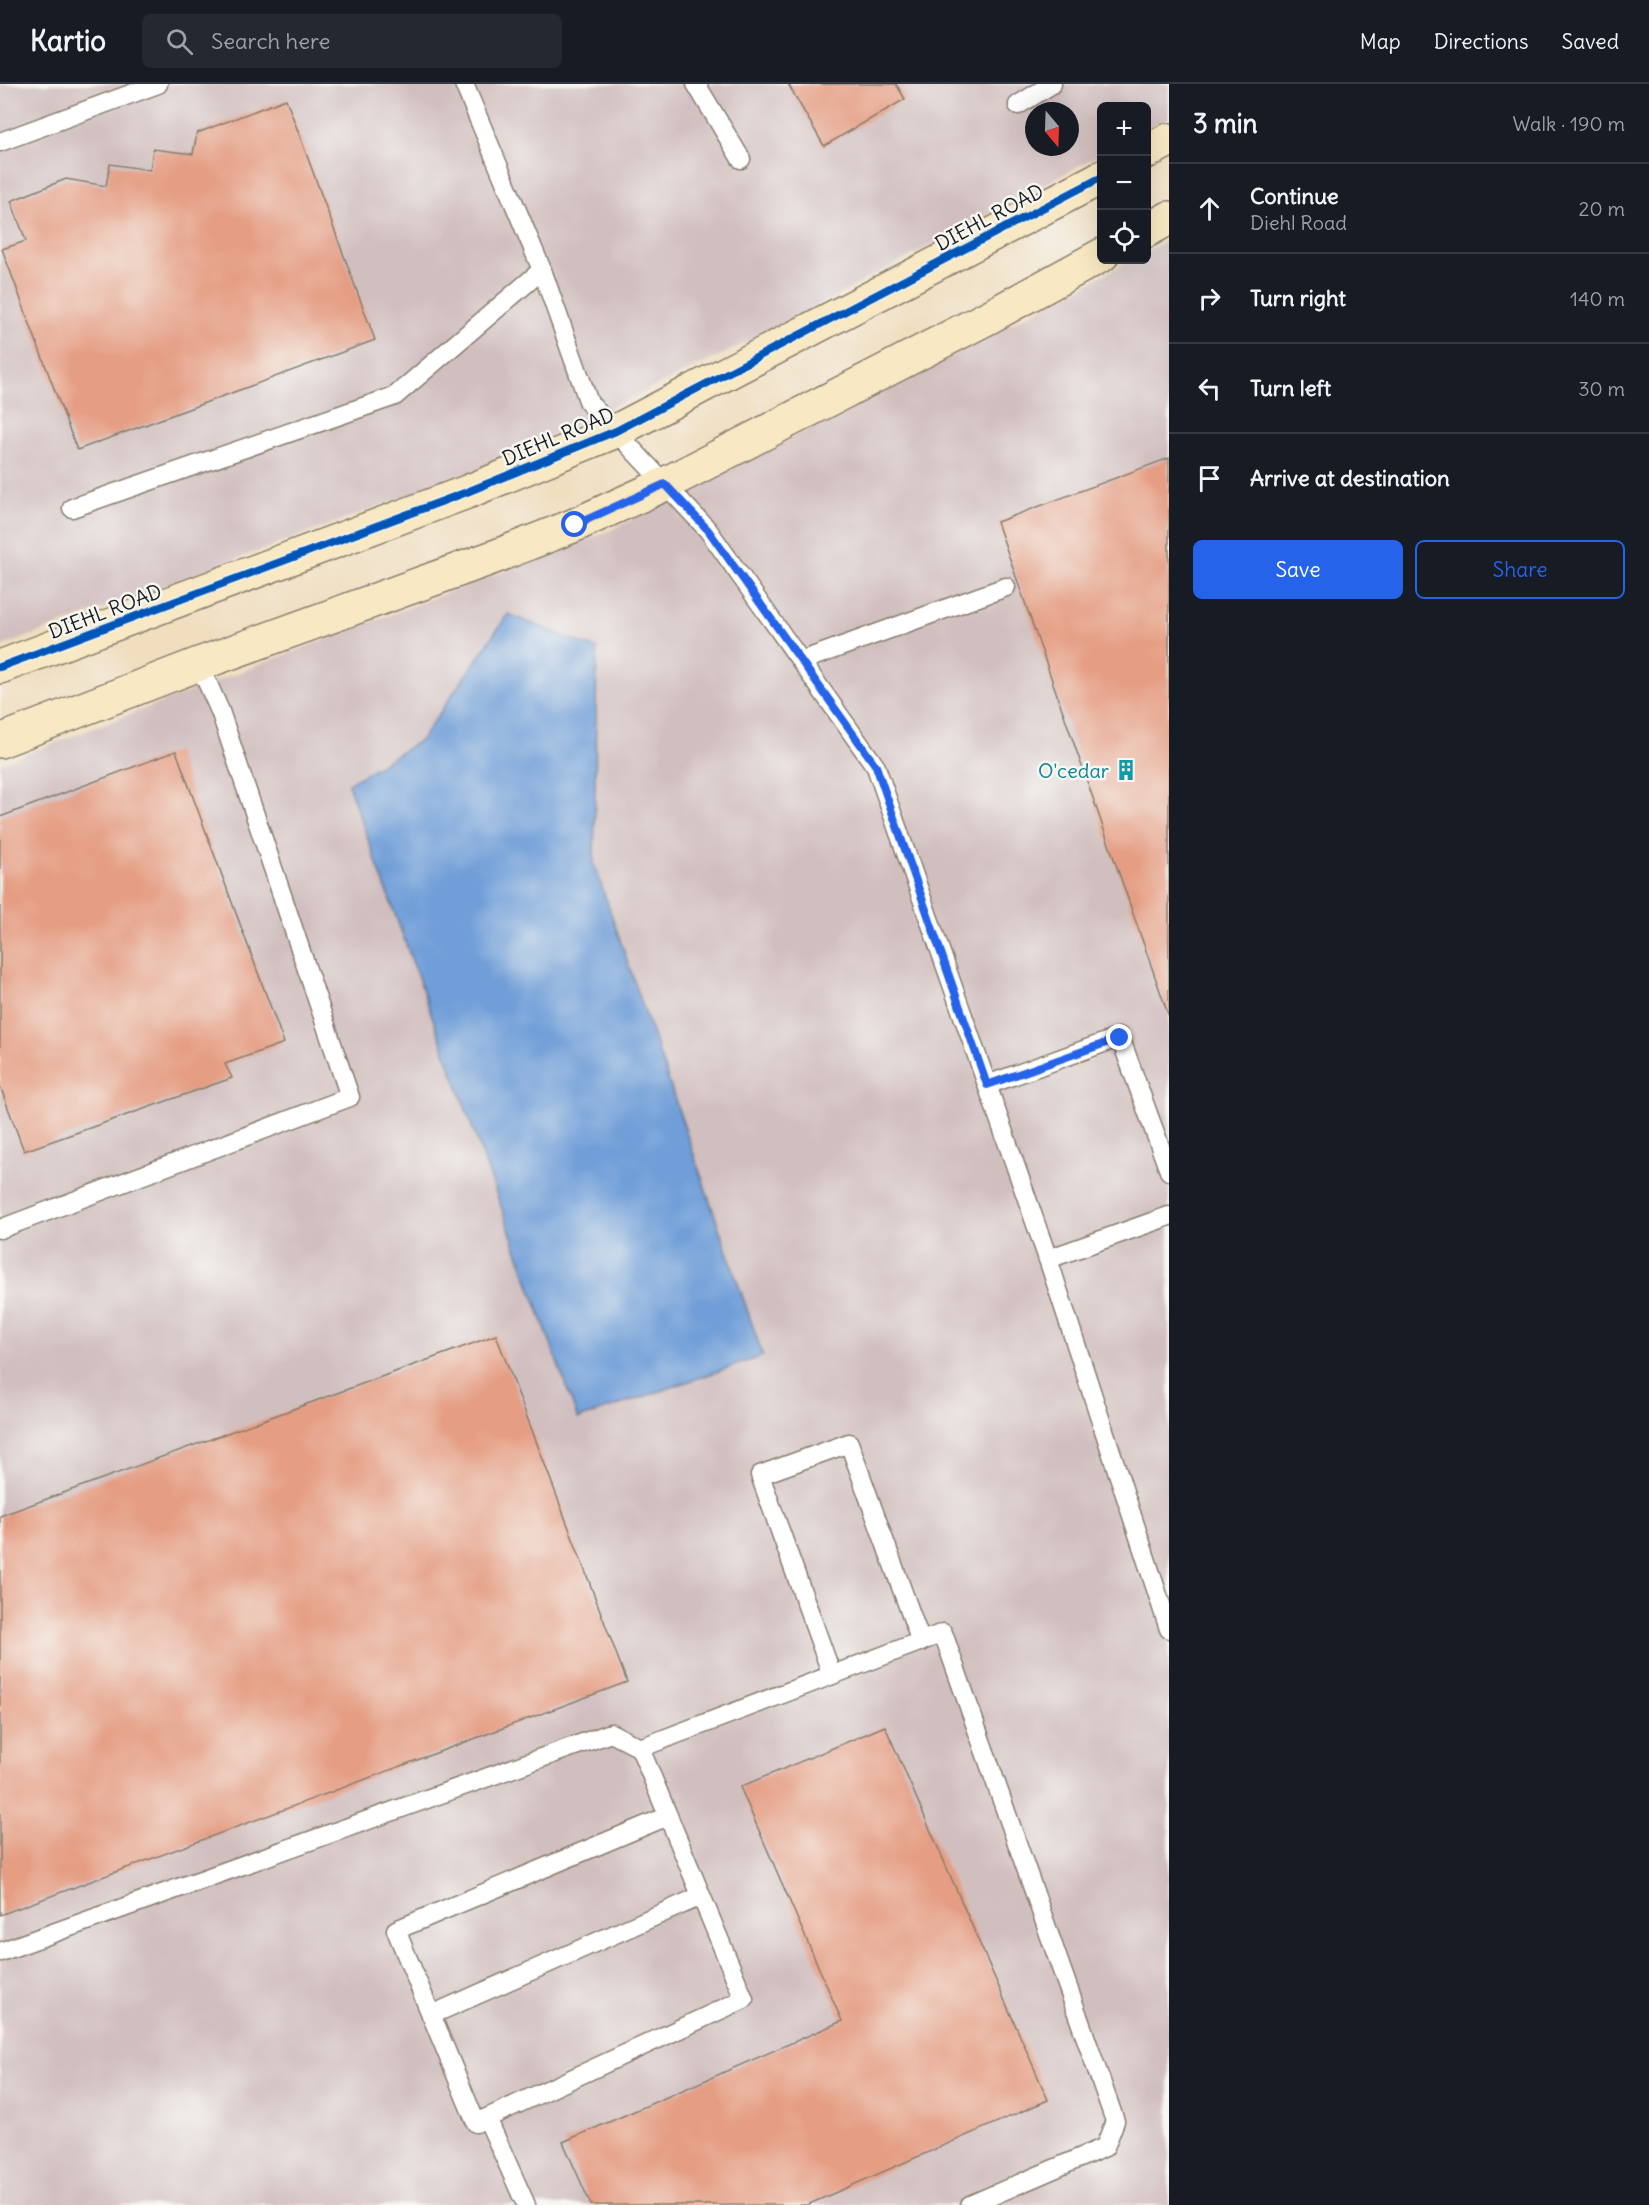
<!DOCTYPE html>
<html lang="en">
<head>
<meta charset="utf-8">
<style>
  body { margin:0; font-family:Delius,sans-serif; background:#242831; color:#f1f3f6 }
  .controls { position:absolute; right:18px; top:18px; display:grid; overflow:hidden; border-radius:9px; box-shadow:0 6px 24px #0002 }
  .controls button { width:54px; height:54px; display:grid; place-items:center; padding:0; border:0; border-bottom:2px solid #363941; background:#171b24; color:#f1f3f6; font:30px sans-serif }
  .compass { position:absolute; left:1025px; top:18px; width:54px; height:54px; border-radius:50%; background:#171b24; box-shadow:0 6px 24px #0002; rotate:161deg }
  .stop { position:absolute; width:18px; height:18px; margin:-14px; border:4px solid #2563eb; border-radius:50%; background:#fff }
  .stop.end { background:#2563eb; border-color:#fff; box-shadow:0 2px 6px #0008 }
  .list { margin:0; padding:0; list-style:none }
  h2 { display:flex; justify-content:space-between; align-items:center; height:78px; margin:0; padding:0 24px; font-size:26px }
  h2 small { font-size:20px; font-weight:400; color:#9ea1a6 }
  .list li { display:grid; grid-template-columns:39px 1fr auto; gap:18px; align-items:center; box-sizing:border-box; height:90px; padding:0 24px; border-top:2px solid #363941 }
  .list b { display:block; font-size:22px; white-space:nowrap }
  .list p { margin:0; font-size:20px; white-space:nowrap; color:#9ea1a6 }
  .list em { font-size:20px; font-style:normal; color:#9ea1a6 }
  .actions { display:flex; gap:12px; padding:18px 24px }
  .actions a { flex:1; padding:14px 0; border:2px solid #2563eb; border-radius:9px; text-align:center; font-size:21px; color:#2563eb }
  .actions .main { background:#2563eb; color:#fff }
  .icon { flex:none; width:33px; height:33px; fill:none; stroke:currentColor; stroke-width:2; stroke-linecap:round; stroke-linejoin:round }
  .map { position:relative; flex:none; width:1169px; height:2121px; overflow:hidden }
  header { display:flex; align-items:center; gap:36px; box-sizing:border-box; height:84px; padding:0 30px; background:#171b24; border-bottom:2px solid #363941 }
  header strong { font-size:28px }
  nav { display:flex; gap:33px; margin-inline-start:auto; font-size:21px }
  .search { width:420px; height:54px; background:#242831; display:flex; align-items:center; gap:15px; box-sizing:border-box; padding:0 21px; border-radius:9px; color:#9ea1a6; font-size:22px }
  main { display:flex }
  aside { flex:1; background:#171b24 }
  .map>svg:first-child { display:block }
  .industrial { fill:#d1bfbf; fill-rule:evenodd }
  .water { fill:#6f9ed8; stroke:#465d7a; stroke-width:1.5 }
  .building { fill:#e59e84 }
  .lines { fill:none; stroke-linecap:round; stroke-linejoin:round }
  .lane-casing { stroke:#867d6e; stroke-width:21 }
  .secondary-casing { stroke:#867d6e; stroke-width:36 }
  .lane { stroke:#fff; stroke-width:18 }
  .secondary { stroke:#f8e8c3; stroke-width:33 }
  .cycleway-casing { stroke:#f6f6f2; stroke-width:11 }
  .cycleway { stroke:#0057b8; stroke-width:8 }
  .route { stroke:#2563eb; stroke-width:8 }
  .labels { text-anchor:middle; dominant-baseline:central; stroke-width:5; stroke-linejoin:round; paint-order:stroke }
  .street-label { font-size:20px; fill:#1c1c1c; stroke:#f6f6f2 }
  .culture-label { font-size:20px; fill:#0d838f; stroke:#f6f6f2; text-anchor:end }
</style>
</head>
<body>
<header>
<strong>Kartio</strong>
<div class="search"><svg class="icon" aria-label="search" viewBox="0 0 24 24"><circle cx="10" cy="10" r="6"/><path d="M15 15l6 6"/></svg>Search here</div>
<nav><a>Map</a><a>Directions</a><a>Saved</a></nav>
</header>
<main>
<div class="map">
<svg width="1169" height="2121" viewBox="0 0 1169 2121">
  <rect width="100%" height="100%" fill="#f6f6f2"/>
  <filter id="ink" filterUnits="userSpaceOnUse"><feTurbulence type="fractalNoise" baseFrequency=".0167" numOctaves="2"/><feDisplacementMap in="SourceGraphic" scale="12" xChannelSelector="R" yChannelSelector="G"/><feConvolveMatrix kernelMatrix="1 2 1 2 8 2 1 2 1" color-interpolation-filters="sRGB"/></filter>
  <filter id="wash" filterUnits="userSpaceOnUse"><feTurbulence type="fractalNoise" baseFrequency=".008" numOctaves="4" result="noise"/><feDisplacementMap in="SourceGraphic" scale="24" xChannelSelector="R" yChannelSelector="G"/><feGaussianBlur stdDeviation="1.35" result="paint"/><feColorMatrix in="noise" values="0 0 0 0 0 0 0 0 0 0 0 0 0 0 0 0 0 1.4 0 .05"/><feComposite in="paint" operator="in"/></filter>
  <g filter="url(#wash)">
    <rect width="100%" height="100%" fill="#f0debf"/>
    <!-- industrial -->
    <g class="industrial">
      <path d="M0 0H1169V34L1147 46 1146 22H1102L1101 70 782 241 717 273 483 384 0 563ZM1034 27H1070V63H1034Z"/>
      <polygon points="1169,155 1169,2121 0,2121 0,680 611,446 903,297 1131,176 1146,176 1147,167"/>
    </g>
    <!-- water -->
    <polygon class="water" points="508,530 597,565 594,780 763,1272 578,1335 348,700 421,656"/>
    <g id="blocks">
      <!-- building -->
      <g class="building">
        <polygon points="788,0 896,0 905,15 824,62"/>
        <polygon points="286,15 375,256 77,366 2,165 26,157 11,117 66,95 106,102 110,80 150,86 153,65 193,70 197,49"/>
        <polygon points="1169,374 1169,933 997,438"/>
        <polygon points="176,667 284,959 225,980 232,994 24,1067 0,1002 0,733"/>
        <polygon points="496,1251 627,1598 0,1831 0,1432"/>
        <polygon points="885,1642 1048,2016 807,2121 591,2121 563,2058 842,1937 740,1703"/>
      </g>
    </g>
  </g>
  <g filter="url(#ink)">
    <use href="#blocks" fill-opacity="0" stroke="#867d6e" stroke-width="1.5"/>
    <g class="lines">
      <defs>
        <g id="lane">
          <polyline points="464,0 542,186 589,319 708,446 876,683 1048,1175 1169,1545"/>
          <polyline points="696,0 741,75"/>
          <polyline points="1018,21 1052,0"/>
          <polyline points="0,58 158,0"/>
          <polyline points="72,424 395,312 542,186"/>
          <polyline points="801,577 1006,503"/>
          <polyline points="987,1001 1120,953 1169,1087"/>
          <polyline points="0,1145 350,1013 220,627 199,580"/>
          <polyline points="1048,1175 1169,1132"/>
          <polyline points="832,1591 760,1391 849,1359 921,1558"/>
          <polyline points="640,1664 943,1549 1115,2037 1105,2063 970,2121"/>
          <polyline points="0,1868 611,1649 640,1664 744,1915 487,2034 526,2121"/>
          <polyline points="431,1931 701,1812"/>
          <polyline points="487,2034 476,2039 396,1846 668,1732"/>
        </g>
        <g id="secondary">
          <polyline points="1146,68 1169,56"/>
          <polyline points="1146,147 1169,134"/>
          <polyline points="0,583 467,408 616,347 1102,93"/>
          <polyline points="0,657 199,580 494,473 575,441 665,400 745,359 989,233 1102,171"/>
        </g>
      </defs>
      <!-- lane casing -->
      <use href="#lane" class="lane-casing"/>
      <!-- secondary casing -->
      <use href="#secondary" class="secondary-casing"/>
      <!-- lane -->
      <use href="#lane" class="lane"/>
      <!-- secondary -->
      <use href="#secondary" class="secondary"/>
      <defs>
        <polyline id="cycleway" points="0,583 467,408 616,347 1102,93"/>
      </defs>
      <!-- cycleway casing -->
      <use href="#cycleway" class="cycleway-casing"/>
      <!-- cycleway -->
      <use href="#cycleway" class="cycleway"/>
    </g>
  </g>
  <g class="lines" filter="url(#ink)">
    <!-- route -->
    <polyline class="route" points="575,441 665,400 708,446 876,682 987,1001 1120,954"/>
  </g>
  <!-- icons -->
  <defs>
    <symbol id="building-bare" viewBox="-9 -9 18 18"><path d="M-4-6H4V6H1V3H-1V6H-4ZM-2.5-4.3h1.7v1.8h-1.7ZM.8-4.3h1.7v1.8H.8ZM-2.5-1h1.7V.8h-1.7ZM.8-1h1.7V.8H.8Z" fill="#0f9aa8" stroke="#f6f6f2" stroke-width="2.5" paint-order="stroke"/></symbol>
  </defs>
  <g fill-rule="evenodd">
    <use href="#building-bare" x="1111" y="671" width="30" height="30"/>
  </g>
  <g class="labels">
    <!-- street labels -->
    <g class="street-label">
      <text transform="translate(989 133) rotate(-28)">DIEHL ROAD</text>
      <text transform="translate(558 352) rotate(-23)">DIEHL ROAD</text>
      <text transform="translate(105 527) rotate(-21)">DIEHL ROAD</text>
    </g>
    <!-- culture labels -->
    <g class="culture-label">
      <text x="1109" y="686">O'cedar</text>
    </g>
  </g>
</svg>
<div class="controls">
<button>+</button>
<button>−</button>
<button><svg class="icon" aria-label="locate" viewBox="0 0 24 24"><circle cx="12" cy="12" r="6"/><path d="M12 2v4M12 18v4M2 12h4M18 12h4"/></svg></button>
</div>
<svg class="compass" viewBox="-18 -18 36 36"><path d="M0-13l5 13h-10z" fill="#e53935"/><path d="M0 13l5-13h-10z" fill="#9ea1a6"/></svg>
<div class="stop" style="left:575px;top:441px"></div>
<div class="stop end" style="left:1120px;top:954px"></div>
</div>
<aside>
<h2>3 min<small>Walk · 190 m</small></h2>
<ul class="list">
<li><svg class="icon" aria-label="ahead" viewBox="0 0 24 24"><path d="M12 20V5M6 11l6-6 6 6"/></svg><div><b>Continue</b><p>Diehl Road</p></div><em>20 m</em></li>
<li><svg class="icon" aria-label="right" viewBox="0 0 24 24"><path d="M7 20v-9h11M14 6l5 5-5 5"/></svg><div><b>Turn right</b></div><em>140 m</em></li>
<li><svg class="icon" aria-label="left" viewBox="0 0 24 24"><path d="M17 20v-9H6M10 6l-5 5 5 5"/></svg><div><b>Turn left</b></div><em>30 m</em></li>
<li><svg class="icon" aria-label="arrive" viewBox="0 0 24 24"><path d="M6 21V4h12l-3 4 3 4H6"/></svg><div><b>Arrive at destination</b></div></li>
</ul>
<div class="actions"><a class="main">Save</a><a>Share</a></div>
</aside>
</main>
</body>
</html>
